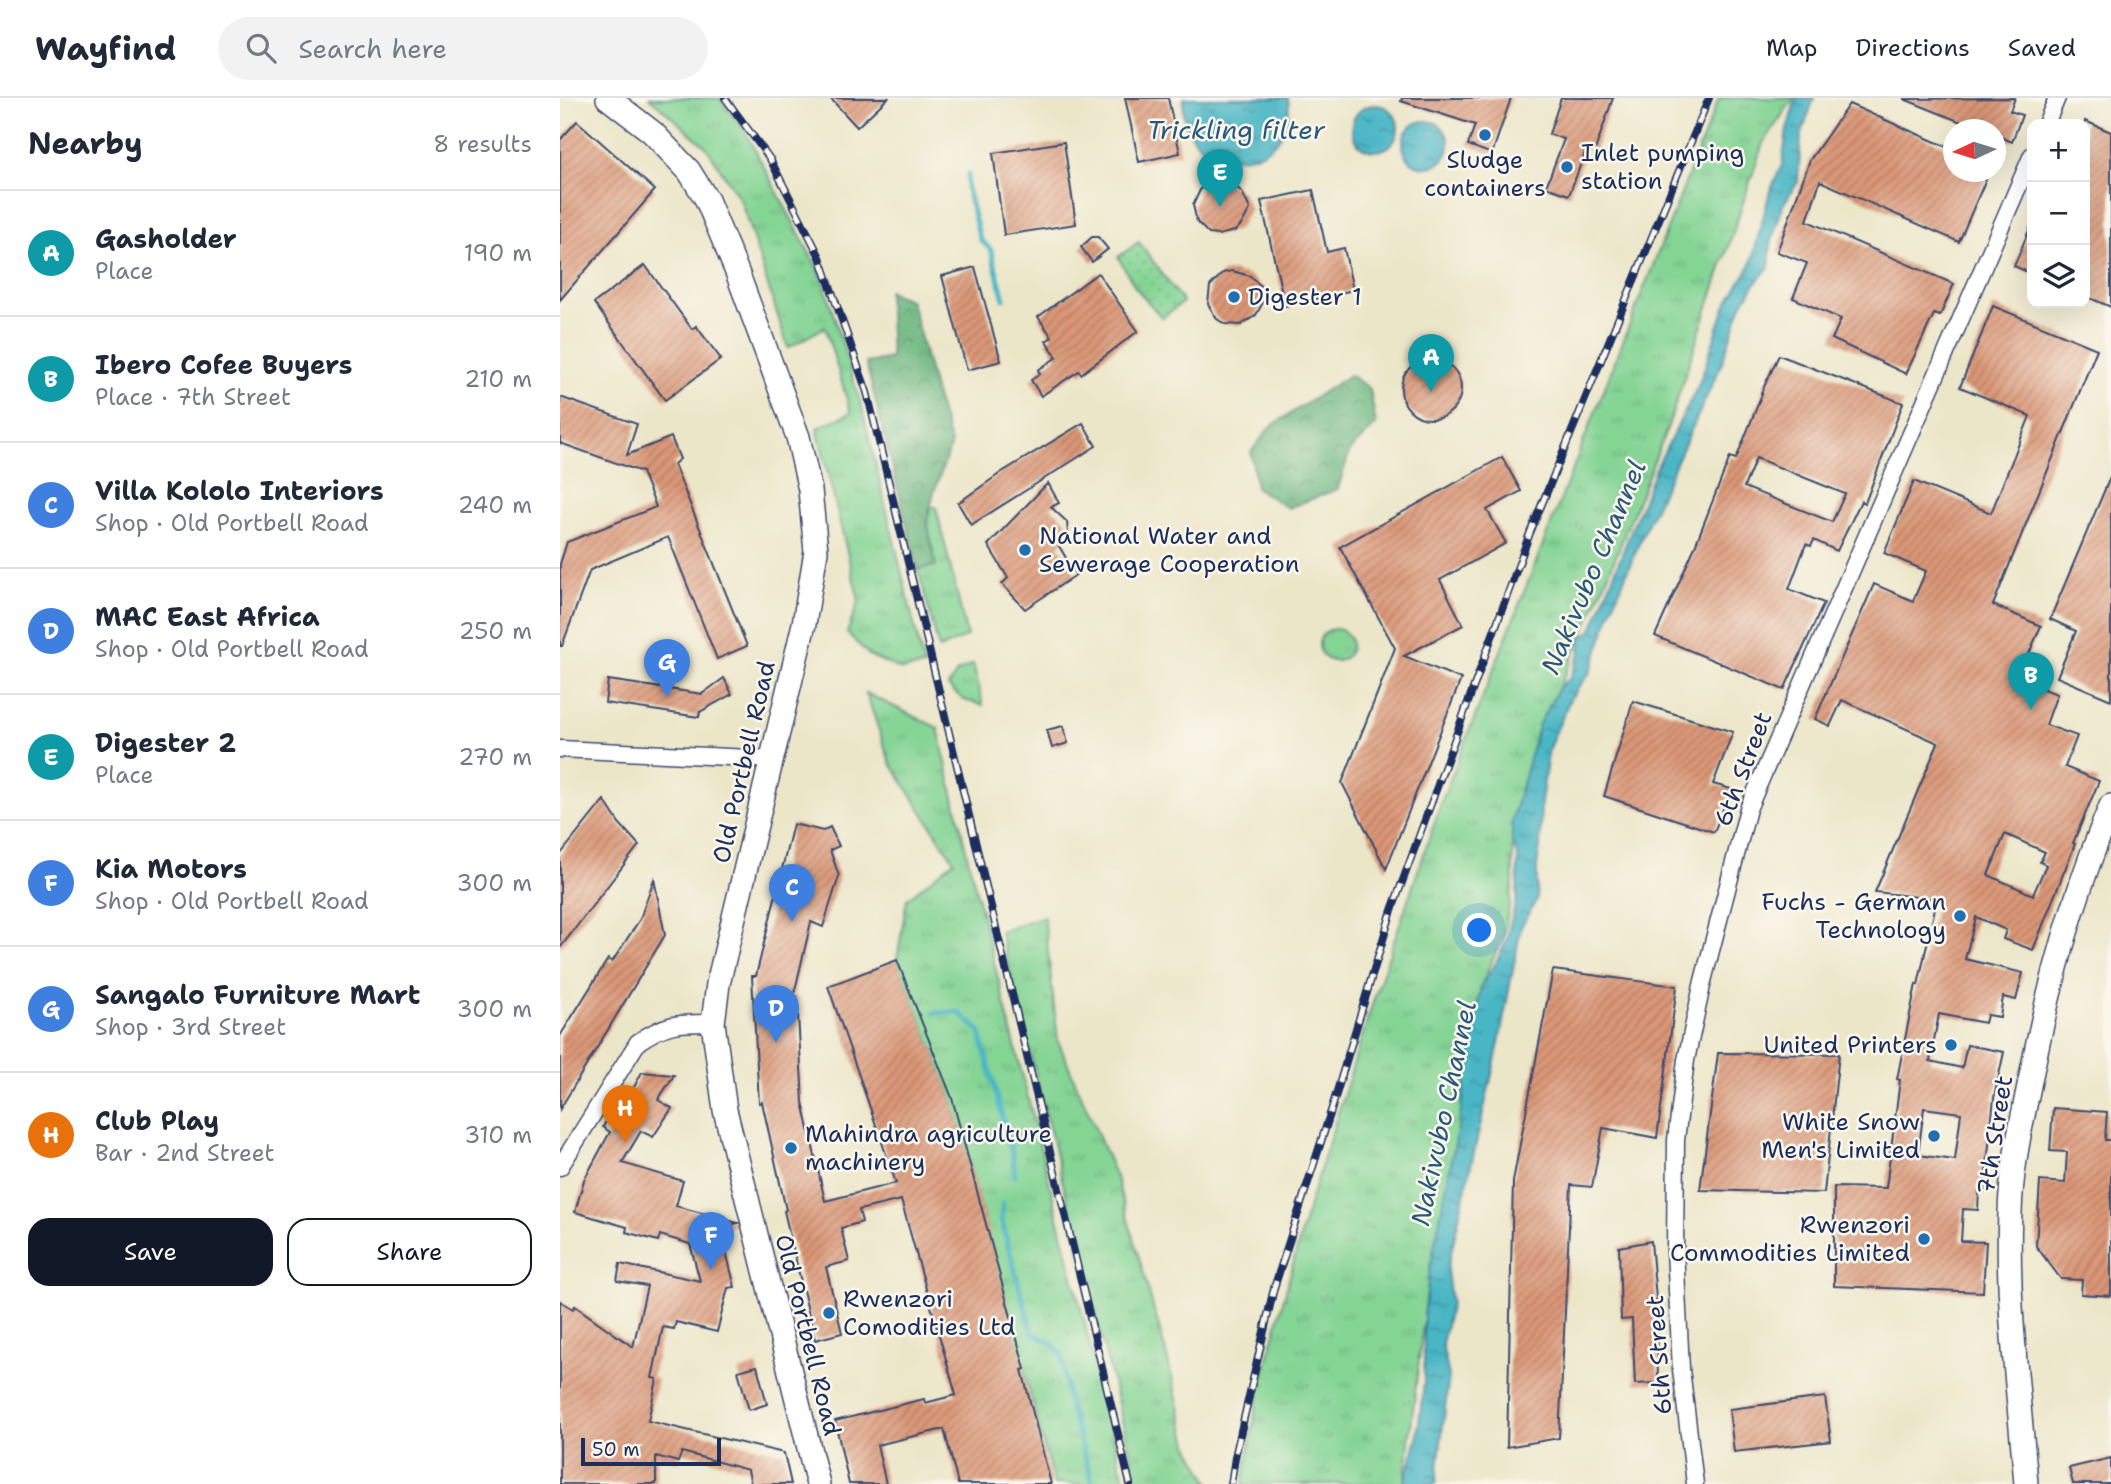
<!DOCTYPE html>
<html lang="en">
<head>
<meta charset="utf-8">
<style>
  body { margin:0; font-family:"Shantell Sans",sans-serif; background:#f2f2f3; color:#1f2937 }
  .controls { position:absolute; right:21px; top:21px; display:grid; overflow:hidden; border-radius:14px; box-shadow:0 7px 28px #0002 }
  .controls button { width:63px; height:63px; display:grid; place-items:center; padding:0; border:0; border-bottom:2px solid #e0e1e3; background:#fff; color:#1f2937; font:35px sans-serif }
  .compass { position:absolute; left:1383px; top:21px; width:63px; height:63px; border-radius:50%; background:#fff; box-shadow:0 7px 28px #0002; rotate:266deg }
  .scale { position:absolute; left:21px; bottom:18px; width:140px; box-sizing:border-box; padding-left:7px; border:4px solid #1b2f5e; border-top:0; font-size:19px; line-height:24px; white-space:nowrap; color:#1b2f5e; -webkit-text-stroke:5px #fbf7ec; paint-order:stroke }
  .you { position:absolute; left:920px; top:833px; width:24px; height:24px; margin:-18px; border:5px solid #fff; border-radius:50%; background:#1a73e8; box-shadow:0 0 0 10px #1a73e833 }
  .badge { display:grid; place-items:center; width:46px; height:46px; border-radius:50%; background:#111827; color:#fff; font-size:23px; font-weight:700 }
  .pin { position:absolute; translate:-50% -58px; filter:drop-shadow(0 2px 4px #0008) }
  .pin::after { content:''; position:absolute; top:37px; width:24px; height:21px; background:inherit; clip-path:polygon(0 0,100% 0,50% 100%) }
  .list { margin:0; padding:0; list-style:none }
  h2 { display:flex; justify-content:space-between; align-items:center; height:91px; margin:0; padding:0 28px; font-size:30px }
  h2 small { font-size:23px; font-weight:400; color:#747a83 }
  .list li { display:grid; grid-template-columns:46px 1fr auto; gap:21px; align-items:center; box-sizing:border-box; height:126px; padding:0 28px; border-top:2px solid #e0e1e3 }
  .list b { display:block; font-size:26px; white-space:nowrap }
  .list p { margin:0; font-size:23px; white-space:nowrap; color:#747a83 }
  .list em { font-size:23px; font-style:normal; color:#747a83 }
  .actions { display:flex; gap:14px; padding:21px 28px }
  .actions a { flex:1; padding:16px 0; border:2px solid #111827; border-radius:21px; text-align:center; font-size:24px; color:#111827 }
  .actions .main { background:#111827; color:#fff }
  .icon { flex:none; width:38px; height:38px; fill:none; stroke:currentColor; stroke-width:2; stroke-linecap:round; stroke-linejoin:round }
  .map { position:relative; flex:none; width:1551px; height:1386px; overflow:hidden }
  header { display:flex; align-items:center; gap:42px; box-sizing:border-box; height:98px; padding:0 35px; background:#fff; border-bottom:2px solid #e0e1e3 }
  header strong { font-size:33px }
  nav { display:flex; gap:38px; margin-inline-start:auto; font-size:24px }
  .search { width:490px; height:63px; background:#f2f2f3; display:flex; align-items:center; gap:18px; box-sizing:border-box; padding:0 24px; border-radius:38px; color:#747a83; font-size:26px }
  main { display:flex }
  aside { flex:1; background:#fff }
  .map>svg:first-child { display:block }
  .grass { fill:url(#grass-tufts); stroke:#508279; stroke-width:2 }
  .forest { fill:url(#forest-crowns); stroke:#43726e; stroke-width:2 }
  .garden { fill:url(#garden-dots); stroke:#508279; stroke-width:2 }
  .water { fill:url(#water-ripples); stroke:#327292; stroke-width:2 }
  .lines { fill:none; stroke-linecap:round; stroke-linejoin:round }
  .stream { stroke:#49b6c5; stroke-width:5 }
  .building { fill:url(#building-hatch); fill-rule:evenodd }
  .street-casing { stroke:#3a4a6e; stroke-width:19 }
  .secondary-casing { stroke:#3a4a6e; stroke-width:26 }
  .street { stroke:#fff; stroke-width:16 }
  .secondary { stroke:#fff; stroke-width:23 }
  .rail-casing { stroke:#1b2f5e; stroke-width:8 }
  .rail { stroke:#fbf7ec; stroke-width:5; stroke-dasharray:16; stroke-linecap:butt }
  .poi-dot { fill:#1f6fb2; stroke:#fbf7ec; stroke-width:2.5 }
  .labels { text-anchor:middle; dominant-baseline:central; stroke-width:5; stroke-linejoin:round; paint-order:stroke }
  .poi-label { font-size:24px; fill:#1b2f5e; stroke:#fbf7ec; text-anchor:start }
  .street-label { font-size:24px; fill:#1b2f5e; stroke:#fbf7ec }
  .water-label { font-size:26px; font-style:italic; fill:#29587d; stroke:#fbf7ec }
</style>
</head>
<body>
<header>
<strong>Wayfind</strong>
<div class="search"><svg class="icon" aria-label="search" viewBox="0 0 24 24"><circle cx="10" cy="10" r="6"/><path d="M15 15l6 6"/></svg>Search here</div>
<nav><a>Map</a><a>Directions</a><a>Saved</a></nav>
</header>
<main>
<aside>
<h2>Nearby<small>8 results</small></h2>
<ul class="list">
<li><span class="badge" style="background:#0f9aa8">A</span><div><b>Gasholder</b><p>Place</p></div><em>190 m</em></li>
<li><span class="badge" style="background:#0f9aa8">B</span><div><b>Ibero Cofee Buyers</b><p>Place · 7th Street</p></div><em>210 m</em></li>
<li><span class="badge" style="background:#3f7fe0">C</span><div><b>Villa Kololo Interiors</b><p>Shop · Old Portbell Road</p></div><em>240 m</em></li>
<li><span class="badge" style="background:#3f7fe0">D</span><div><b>MAC East Africa</b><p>Shop · Old Portbell Road</p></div><em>250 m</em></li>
<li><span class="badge" style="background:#0f9aa8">E</span><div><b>Digester 2</b><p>Place</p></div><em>270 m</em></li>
<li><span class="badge" style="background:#3f7fe0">F</span><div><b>Kia Motors</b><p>Shop · Old Portbell Road</p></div><em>300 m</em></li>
<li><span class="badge" style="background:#3f7fe0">G</span><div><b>Sangalo Furniture Mart</b><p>Shop · 3rd Street</p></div><em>300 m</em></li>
<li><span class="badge" style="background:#e8710a">H</span><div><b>Club Play</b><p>Bar · 2nd Street</p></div><em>310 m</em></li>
</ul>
<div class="actions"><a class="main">Save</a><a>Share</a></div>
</aside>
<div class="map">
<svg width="1551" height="1386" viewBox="0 0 1551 1386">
  <defs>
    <pattern id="grass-tufts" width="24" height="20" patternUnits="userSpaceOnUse" patternTransform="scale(1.75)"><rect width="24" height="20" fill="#84d494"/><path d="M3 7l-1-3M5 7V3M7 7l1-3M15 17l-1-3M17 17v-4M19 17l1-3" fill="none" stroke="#71b682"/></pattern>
    <pattern id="forest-crowns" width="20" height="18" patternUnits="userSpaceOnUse" patternTransform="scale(1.75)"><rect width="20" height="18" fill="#6bb67e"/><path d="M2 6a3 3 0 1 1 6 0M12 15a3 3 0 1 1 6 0" fill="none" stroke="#57946a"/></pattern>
    <pattern id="garden-dots" width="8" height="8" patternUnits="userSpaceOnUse" patternTransform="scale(1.75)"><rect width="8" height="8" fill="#84d494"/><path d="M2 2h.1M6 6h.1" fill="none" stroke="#71b682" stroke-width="1.8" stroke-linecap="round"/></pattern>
    <pattern id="water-ripples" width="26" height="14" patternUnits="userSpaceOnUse" patternTransform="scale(1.75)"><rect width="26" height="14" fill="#49b6c5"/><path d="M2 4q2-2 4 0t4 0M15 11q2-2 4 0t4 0" fill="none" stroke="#3c94a3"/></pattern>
    <pattern id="building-hatch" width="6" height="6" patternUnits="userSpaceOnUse" patternTransform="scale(1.75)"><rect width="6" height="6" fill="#db9777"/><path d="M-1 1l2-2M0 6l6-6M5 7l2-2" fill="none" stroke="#b17c65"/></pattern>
  </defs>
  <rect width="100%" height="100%" fill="#fbf7ec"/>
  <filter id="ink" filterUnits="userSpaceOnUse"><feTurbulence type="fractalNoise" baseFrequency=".0143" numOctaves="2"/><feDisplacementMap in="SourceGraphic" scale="14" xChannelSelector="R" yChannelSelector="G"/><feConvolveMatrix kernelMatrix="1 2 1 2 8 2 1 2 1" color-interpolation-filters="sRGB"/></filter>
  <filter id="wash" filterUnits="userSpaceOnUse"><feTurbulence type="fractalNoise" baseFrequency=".00686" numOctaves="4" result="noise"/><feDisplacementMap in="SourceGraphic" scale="28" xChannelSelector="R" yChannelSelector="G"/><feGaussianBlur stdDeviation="1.57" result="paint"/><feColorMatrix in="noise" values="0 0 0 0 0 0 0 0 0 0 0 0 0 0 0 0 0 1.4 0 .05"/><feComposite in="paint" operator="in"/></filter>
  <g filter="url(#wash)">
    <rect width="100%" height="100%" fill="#ece6c9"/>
    <!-- grass -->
    <g class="grass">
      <polygon points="90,0 159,0 185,33 262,179 302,310 364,568 342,572 310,558 287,535 299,503 257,330 291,315 265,229 228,250 181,103 146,49"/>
      <polygon points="1159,0 1234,0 1203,45 1108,328 1043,490 999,590 979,626 952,722 953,787 944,836 921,888 898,1031 870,1170 844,1386 683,1386 699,1294 746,1117 813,904 884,697"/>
      <polygon points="370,409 376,409 407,538 379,551 358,471 376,468 367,423"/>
      <circle cx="775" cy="547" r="16"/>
      <polygon points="413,566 423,607 404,602 388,588 397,574"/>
      <polygon points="306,595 378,630 408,761 565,1386 494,1386 392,1000 337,862 347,801 394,763 330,664"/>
      <polygon points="484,818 498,943 556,1079 605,1251 628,1346 650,1386 578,1386 440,833"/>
    </g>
    <!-- forest -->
    <g class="forest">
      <polygon points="328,193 351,203 375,295 391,346 374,394 367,423 376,468 358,471 306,265 331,260"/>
      <polygon points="790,277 810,291 816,327 790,352 778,391 728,410 696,390 691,354 710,329"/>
    </g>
    <!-- garden -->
    <polygon class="garden" points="579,144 623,204 602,220 575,189 558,159"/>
    <!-- water -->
    <g class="water">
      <path d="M624 0H728C740 78 615 82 624 0Z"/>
      <polygon points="1236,0 1254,0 1241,38 1238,84 1223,107 1211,146 1209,169 1194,187 1181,209 1160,270 1082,438 1053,508 1031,573 1010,601 989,650 981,703 980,749 977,768 977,801 961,829 938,950 887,1172 891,1205 882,1246 889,1278 876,1386 844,1386 857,1340 864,1285 864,1218 870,1170 898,1031 921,888 936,865 946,843 957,800 958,758 952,744 952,722 979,626 999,590 1010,580 1020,555 1021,540 1032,532 1095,372 1139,286 1165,209 1191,166 1210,93 1222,67 1227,32"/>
      <circle cx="815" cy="30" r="23"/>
      <circle cx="866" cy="46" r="23"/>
    </g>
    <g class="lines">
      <!-- stream -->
      <g class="stream">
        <polyline points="408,76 407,91 420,141 431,152 444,201"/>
        <polyline points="374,915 398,914 419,932 452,1055 455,1078"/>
        <polyline points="443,1105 441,1121 472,1235 493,1246 502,1257 508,1303 533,1386"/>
      </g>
    </g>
    <g id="blocks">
      <!-- building -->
      <g class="building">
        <polygon points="270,0 328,0 297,29"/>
        <polygon points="565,0 608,0 620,55 579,64"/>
        <polygon points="842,0 951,0 932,56 908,47 915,27 841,3"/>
        <polygon points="1001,0 1053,0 1035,52 1027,50 1009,97 986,89 1004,41 989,36"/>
        <polygon points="1455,0 1450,13 1462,17 1452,44 1436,37 1436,32 1421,32 1344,1"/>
        <polygon points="1289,6 1394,52 1394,74 1429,74 1399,144 1260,83 1247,123 1394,186 1380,218 1374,216 1346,276 1272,241 1281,221 1233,200 1247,165 1217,154 1250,62"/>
        <polygon points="17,23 95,92 0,202 0,42"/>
        <polygon points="1525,23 1551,34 1551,209 1525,198"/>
        <polygon points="504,44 516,126 444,137 433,55"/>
        <polygon points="657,83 675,88 682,94 690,111 681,127 675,133 658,137 649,136 637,124 633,107 641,90"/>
        <polygon points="753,92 767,154 784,150 793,192 725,208 701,103"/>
        <polygon points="1472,125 1472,176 1454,168"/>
        <polygon points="532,139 538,139 548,151 532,164 521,149"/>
        <polygon points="85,167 132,231 136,228 161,261 105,302 34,205"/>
        <polygon points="415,169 441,263 407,272 382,178"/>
        <polygon points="672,173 690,178 708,195 696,217 681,227 665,226 657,221 648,206 650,188 663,175"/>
        <polygon points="538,175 578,233 521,276 519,273 481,298 471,282 480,276 478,272 497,259 486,243 492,239 478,219"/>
        <path d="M1433 208 1537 251 1433 507 1481 528 1458 581 1497 596 1486 627 1517 638 1505 669 1539 683 1513 745 1515 746 1473 852 1443 841 1446 832 1416 819 1405 861 1463 875 1456 902 1443 899 1440 919 1427 917 1425 925 1379 916 1370 963 1402 970 1407 947 1444 954 1434 1000 1424 1094 1419 1093 1418 1112 1403 1111 1401 1143 1426 1144 1423 1194 1274 1188V1089L1326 1090 1340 982 1337 981 1356 886 1358 887 1377 801 1315 794 1378 645 1282 602 1270 628 1255 621 1314 486 1353 503 1366 473 1324 455 1354 383 1431 415 1470 318 1400 289ZM1445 736 1485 754 1480 764 1486 767 1473 797 1428 777ZM1364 1010 1401 1015 1395 1062 1358 1057Z"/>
        <path d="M1219 257 1343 305 1305 405 1301 403 1277 453 1254 442 1251 448 1246 446 1229 491 1264 505 1224 592 1095 538 1133 453 1170 359 1176 361 1202 296 1201 295ZM1196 360 1285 396 1272 424 1184 389Z"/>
        <circle cx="871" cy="291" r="30"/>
        <polygon points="0,299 77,326 67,357 111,339 120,361 114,366 187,548 157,561 108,439 30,472 2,548 0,548 0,466 7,444 96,409 82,374 0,345"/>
        <polygon points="523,325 536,348 411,427 398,405 442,374"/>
        <polygon points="942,359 961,393 927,412 946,445 880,482 903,527 844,558 901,581 826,771 782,685 835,550 780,449"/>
        <polygon points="1551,377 1551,602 1497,579 1516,533 1490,521"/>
        <polygon points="488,385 499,405 491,409 507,424 508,436 499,448 516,477 465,511 442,486 448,480 428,447"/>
        <polygon points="164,580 172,596 140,614 139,619 45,605 48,582 142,596"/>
        <polygon points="1073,603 1173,634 1153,686 1171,691 1154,734 1044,698"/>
        <polygon points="503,628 508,645 492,650 487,632"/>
        <polygon points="44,702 59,725 79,747 0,850 0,757"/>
        <polygon points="233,726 263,733 270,729 279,748 270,752 279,778 263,829 251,824 233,901 237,899 243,1004 265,1103 336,1085 268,888 337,862 392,1000 465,1271 462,1272 491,1386 398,1386 384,1331 317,1347 326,1386 289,1386 275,1323 364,1301 365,1305 396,1297 341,1102 299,1112 302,1124 281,1130 289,1163 266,1169 282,1235 255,1242 224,1113 226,1112 202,1004 199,1005 192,878 196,878"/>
        <polygon points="94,781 105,837 0,1011 0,938 48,861 52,864 80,821"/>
        <polygon points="993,872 1117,888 1097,1040 1043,1030 1032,1089 1011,1087 999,1340 947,1349 953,1083"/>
        <polygon points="1158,955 1279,956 1264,1095 1140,1092"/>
        <polygon points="82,974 114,977 98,1002 112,1010 93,1039 81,1033 62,1065 123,1083 116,1108 178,1125 160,1130 175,1189 168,1190 157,1234 116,1224 114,1231 103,1229 92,1280 97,1281 88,1323 224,1355 231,1386 191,1386 188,1372 122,1354 118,1364 96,1358 96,1386 0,1386 0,1203 13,1211 15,1208 73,1249 87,1188 57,1183 60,1166 140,1183 130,1146 100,1137 98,1143 66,1134 67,1129 15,1114 24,1082 50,1034 43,1029 51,1014 58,1019"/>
        <polygon points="1493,1010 1547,1014 1545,1042 1551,1042 1551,1198 1521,1196 1522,1182 1501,1181 1476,1148 1480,1083 1505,1085 1507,1054 1490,1053"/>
        <polygon points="1091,1143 1097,1212 1098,1285 1075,1286 1072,1221 1061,1222 1059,1149"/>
        <polygon points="197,1268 207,1306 189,1312 178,1273"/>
        <polygon points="1265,1299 1271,1343 1174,1354 1169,1311"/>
        <polygon points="1551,1360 1551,1386 1513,1386 1509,1370"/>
      </g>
    </g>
  </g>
  <g filter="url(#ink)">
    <use href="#blocks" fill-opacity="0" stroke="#3a4a6e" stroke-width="2"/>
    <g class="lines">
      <defs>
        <g id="street">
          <polyline points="1486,26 1497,0"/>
          <polyline points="0,651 211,661"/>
          <path d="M0 1069 78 944C107 924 119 925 153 925"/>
          <polyline points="1135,1386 1121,1271 1115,1152 1116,1042 1126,962 1143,883 1188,711 1472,57"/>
        </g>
        <g id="secondary">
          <polyline points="48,0 92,34 129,73 147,102 177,174 238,339 250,392 256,453 244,526 158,886 153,925 165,1012 258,1386"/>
          <path d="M1466 1386C1459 1296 1446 1205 1450 1115 1451 1069 1462 1023 1471 978 1489 886 1514 795 1551 708"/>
        </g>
      </defs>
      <!-- street casing -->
      <use href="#street" class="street-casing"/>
      <!-- secondary casing -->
      <use href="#secondary" class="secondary-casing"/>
      <!-- street -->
      <use href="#street" class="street"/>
      <!-- secondary -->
      <use href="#secondary" class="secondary"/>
      <defs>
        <g id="rail">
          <polyline points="165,0 210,61 260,159 307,294 570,1386"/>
          <polyline points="671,1386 675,1359 714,1190 771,1013 832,812 970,435 1149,0"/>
        </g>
      </defs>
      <!-- rail casing -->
      <use href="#rail" class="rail-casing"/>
      <!-- rail -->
      <use href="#rail" class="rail"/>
    </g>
  </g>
  <!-- markers -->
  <g class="poi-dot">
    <circle cx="925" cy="37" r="7"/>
    <circle cx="1007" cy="69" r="7"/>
    <circle cx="674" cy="199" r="7"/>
    <circle cx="465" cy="452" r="7"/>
    <circle cx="1400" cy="818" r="7"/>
    <circle cx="1391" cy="947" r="7"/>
    <circle cx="1374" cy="1038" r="7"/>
    <circle cx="231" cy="1050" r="7"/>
    <circle cx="1364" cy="1141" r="7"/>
    <circle cx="269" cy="1215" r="7"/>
  </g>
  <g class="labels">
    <!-- poi labels -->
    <g class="poi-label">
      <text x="1021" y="55">Inlet pumping<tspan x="1021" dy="28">station</tspan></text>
      <text x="925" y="62" text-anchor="middle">Sludge<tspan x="925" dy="28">containers</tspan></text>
      <text x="688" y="199">Digester 1</text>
      <text x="479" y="438">National Water and<tspan x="479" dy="28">Sewerage Cooperation</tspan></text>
      <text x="1386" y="804" text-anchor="end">Fuchs - German<tspan x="1386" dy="28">Technology</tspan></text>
      <text x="1377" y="947" text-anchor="end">United Printers</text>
      <text x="1360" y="1024" text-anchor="end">White Snow<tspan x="1360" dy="28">Men's Limited</tspan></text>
      <text x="245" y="1036">Mahindra agriculture<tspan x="245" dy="28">machinery</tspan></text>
      <text x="1350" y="1127" text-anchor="end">Rwenzori<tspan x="1350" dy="28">Commodities Limited</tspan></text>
      <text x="283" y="1201">Rwenzori<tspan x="283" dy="28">Comodities Ltd</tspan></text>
    </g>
    <!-- street labels -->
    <g class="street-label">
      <text transform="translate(184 664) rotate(-77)">Old Portbell Road</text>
      <text transform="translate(1183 671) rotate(-69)">6th Street</text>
      <text transform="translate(1435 1037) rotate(-81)">7th Street</text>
      <text transform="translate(248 1237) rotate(76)">Old Portbell Road</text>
      <text transform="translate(1099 1257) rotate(-94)">6th Street</text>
    </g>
    <!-- water labels -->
    <g class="water-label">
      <text x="676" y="31">Trickling filter</text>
      <text transform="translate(1033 469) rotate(-67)">Nakivubo Channel</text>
      <text transform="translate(883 1015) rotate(-78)">Nakivubo Channel</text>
    </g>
  </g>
</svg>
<div class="controls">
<button>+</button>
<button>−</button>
<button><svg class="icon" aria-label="layers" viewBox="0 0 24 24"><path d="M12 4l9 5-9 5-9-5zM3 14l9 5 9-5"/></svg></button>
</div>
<svg class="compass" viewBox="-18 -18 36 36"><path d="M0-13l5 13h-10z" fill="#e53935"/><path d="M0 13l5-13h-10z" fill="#747a83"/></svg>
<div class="scale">50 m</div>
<div class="you"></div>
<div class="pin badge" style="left:871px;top:294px;background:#0f9aa8">A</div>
<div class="pin badge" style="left:1471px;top:612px;background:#0f9aa8">B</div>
<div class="pin badge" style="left:232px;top:824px;background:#3f7fe0">C</div>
<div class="pin badge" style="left:216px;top:945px;background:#3f7fe0">D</div>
<div class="pin badge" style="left:660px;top:109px;background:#0f9aa8">E</div>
<div class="pin badge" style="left:151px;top:1172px;background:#3f7fe0">F</div>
<div class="pin badge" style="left:107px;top:599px;background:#3f7fe0">G</div>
<div class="pin badge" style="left:65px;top:1045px;background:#e8710a">H</div>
</div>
</main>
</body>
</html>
